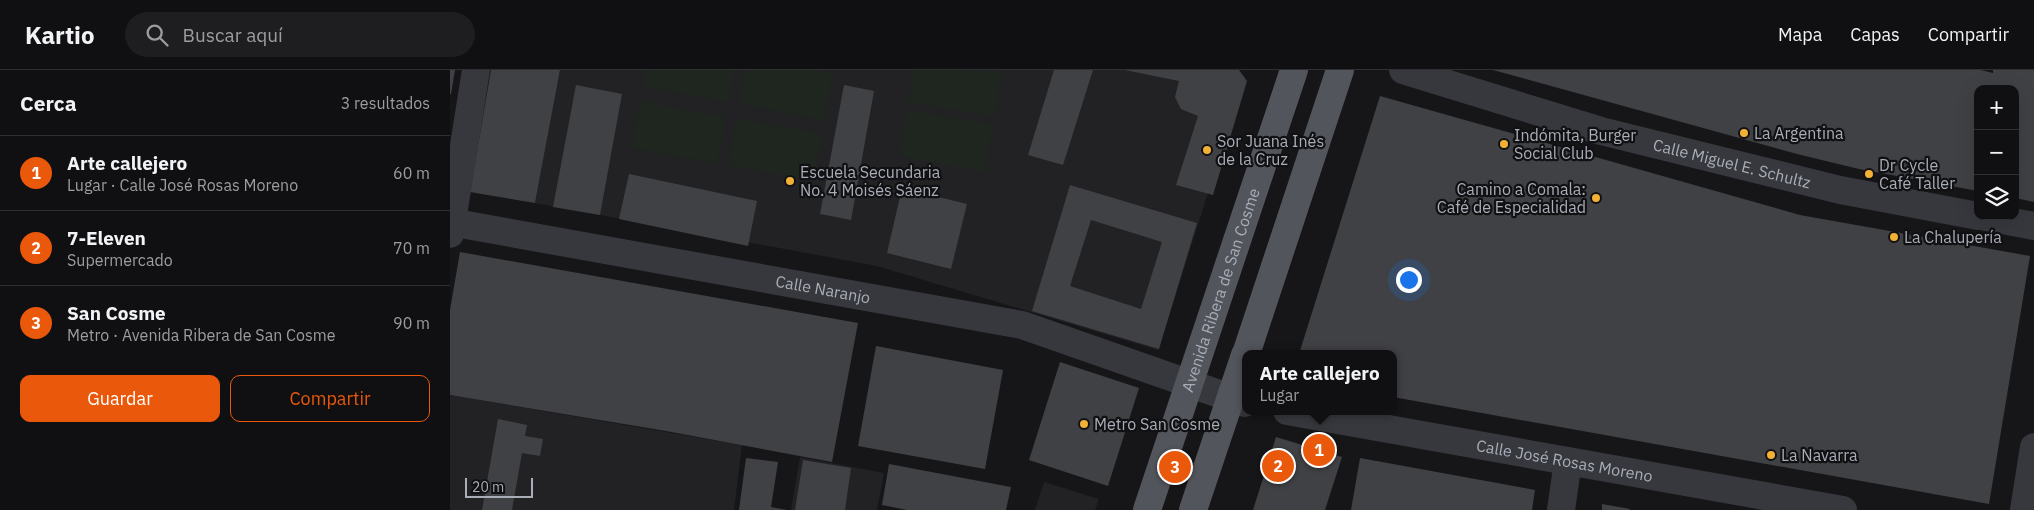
<!DOCTYPE html>
<html lang="es">
<head>
<meta charset="utf-8">
<style>
  body { margin:0; font-family:"IBM Plex Sans",sans-serif; background:#1e1e20; color:#f1f3f6 }
  .controls { position:absolute; right:15px; top:15px; display:grid; overflow:hidden; border-radius:10px; box-shadow:0 5px 20px #0002 }
  .controls button { width:45px; height:45px; display:grid; place-items:center; padding:0; border:0; border-bottom:1px solid #303032; background:#101012; color:#f1f3f6; font:25px sans-serif }
  .scale { position:absolute; left:15px; bottom:12px; width:68px; box-sizing:border-box; padding-left:5px; border:2px solid #a8adb8; border-top:0; font-size:14px; line-height:18px; white-space:nowrap; color:#a8adb8; -webkit-text-stroke:4px #111113; paint-order:stroke }
  .you { position:absolute; left:958px; top:209px; width:18px; height:18px; margin:-12px; border:4px solid #fff; border-radius:50%; background:#1a73e8; box-shadow:0 0 0 8px #1a73e833 }
  .badge { display:grid; place-items:center; width:32px; height:32px; border-radius:50%; background:#ea580c; color:#fff; font-size:16px; font-weight:700 }
  .pin { position:absolute; translate:-50% -50%; border:2px solid #fff; box-shadow:0 1px 5px #0006 }
  .popup { position:absolute; left:792px; top:280px; width:155px; height:65px; box-sizing:border-box; display:grid; place-content:center; border-radius:10px; background:#101012; filter:drop-shadow(0 1px 4px #0005); font-size:16px; white-space:nowrap; color:#9c9d9f }
  .popup b { font-size:19px; color:#f1f3f6 }
  .popup::after { content:''; position:absolute; left:50%; top:100%; margin-left:-10px; border:10px solid transparent; border-top-color:#101012 }
  .list { margin:0; padding:0; list-style:none }
  h2 { display:flex; justify-content:space-between; align-items:center; height:65px; margin:0; padding:0 20px; font-size:21px }
  h2 small { font-size:16px; font-weight:400; color:#9c9d9f }
  .list li { display:grid; grid-template-columns:32px 1fr auto; gap:15px; align-items:center; box-sizing:border-box; height:75px; padding:0 20px; border-top:1px solid #303032 }
  .list b { display:block; font-size:19px; white-space:nowrap }
  .list p { margin:0; font-size:16px; white-space:nowrap; color:#9c9d9f }
  .list em { font-size:16px; font-style:normal; color:#9c9d9f }
  .actions { display:flex; gap:10px; padding:15px 20px }
  .actions a { flex:1; padding:11px 0; border:1px solid #ea580c; border-radius:10px; text-align:center; font-size:18px; color:#ea580c }
  .actions .main { background:#ea580c; color:#fff }
  .icon { flex:none; width:28px; height:28px; fill:none; stroke:currentColor; stroke-width:2; stroke-linecap:round; stroke-linejoin:round }
  .map { position:relative; flex:none; width:1584px; height:440px; overflow:hidden }
  header { display:flex; align-items:center; gap:30px; box-sizing:border-box; height:70px; padding:0 25px; background:#101012; border-bottom:1px solid #303032 }
  header strong { font-size:24px }
  nav { display:flex; gap:28px; margin-inline-start:auto; font-size:18px }
  .search { width:350px; height:45px; background:#1e1e20; display:flex; align-items:center; gap:12px; box-sizing:border-box; padding:0 18px; border-radius:28px; color:#9c9d9f; font-size:19px }
  main { display:flex }
  aside { flex:1; background:#101012 }
  .map>svg:first-child { display:block }
  .built { fill:#222225 }
  .green { fill:#1e261f }
  .building { fill:#404145; fill-rule:evenodd }
  .lines { fill:none; stroke-linecap:round; stroke-linejoin:round }
  .minor { stroke:#37383d; stroke-width:28 }
  .major { stroke:#53555c; stroke-width:28 }
  .poi-dot { fill:#f2b134; stroke:#111113; stroke-width:2 }
  .labels { text-anchor:middle; dominant-baseline:central; stroke-width:4.5; stroke-linejoin:round; paint-order:stroke }
  .poi-label { font-size:16px; fill:#a8adb8; stroke:#111113; text-anchor:start }
  .street-label { font-size:16px; fill:#a8adb8; stroke:#111113 }
</style>
</head>
<body>
<header>
<strong>Kartio</strong>
<div class="search"><svg class="icon" aria-label="search" viewBox="0 0 24 24"><circle cx="10" cy="10" r="6"/><path d="M15 15l6 6"/></svg>Buscar aquí</div>
<nav><a>Mapa</a><a>Capas</a><a>Compartir</a></nav>
</header>
<main>
<aside>
<h2>Cerca<small>3 resultados</small></h2>
<ul class="list">
<li><span class="badge">1</span><div><b>Arte callejero</b><p>Lugar · Calle José Rosas Moreno</p></div><em>60 m</em></li>
<li><span class="badge">2</span><div><b>7-Eleven</b><p>Supermercado</p></div><em>70 m</em></li>
<li><span class="badge">3</span><div><b>San Cosme</b><p>Metro · Avenida Ribera de San Cosme</p></div><em>90 m</em></li>
</ul>
<div class="actions"><a class="main">Guardar</a><a>Compartir</a></div>
</aside>
<div class="map">
<svg width="1584" height="440" viewBox="0 0 1584 440">
  <rect width="100%" height="100%" fill="#161618"/>
  <!-- built -->
  <g class="built">
    <polygon points="110,0 788,0 794,10 708,280 427,196 85,133"/>
    <polygon points="0,325 292,375 284,440 0,440"/>
    <polygon points="350,387 434,403 427,440 341,440"/>
    <polygon points="594,412 649,429 645,440 585,440"/>
  </g>
  <!-- green -->
  <g class="green">
    <polygon points="196,0 284,0 278,32 193,16"/>
    <polygon points="295,0 366,0 383,3 374,50 289,34"/>
    <polygon points="464,0 552,1 544,47 458,32"/>
    <polygon points="190,31 276,47 267,93 182,78"/>
    <polygon points="457,40 543,55 534,102 449,86"/>
    <polygon points="286,49 372,64 363,111 278,95"/>
  </g>
  <!-- building -->
  <g class="building">
    <polygon points="0,0 5,0 1,24 0,24"/>
    <polygon points="41,0 110,0 85,133 20,122"/>
    <polygon points="604,0 643,0 613,95 578,85"/>
    <polygon points="675,0 789,0 797,11 763,125 726,115 748,46 731,39 725,27 729,11"/>
    <polygon points="1043,0 1531,0 1543,3 1543,0 1584,0 1584,132 1565,128 1565,19 1528,19 1528,121 1409,99 1347,84"/>
    <polygon points="126,15 172,24 150,145 103,137"/>
    <polygon points="394,15 424,21 401,150 370,144"/>
    <polygon points="930,26 1350,145 1580,186 1539,434 943,327 943,284 849,284"/>
    <polygon points="179,104 307,131 298,176 169,149"/>
    <path d="M620 115 747 153 709 279 582 241ZM641 150 712 172 691 239 620 216Z"/>
    <polygon points="452,118 517,134 501,199 437,183"/>
    <polygon points="10,182 408,253 382,392 216,361 0,325 0,240"/>
    <polygon points="426,276 553,300 535,399 408,376"/>
    <polygon points="610,292 689,318 658,416 579,390"/>
    <polygon points="48,349 77,355 75,366 93,369 90,386 72,383 62,440 32,440"/>
    <polygon points="826,367 892,387 875,440 803,440"/>
    <polygon points="296,388 328,392 321,437 337,440 289,440"/>
    <polygon points="910,388 1085,420 1082,440 901,440"/>
    <polygon points="353,390 401,398 395,440 345,440"/>
    <polygon points="439,394 561,417 556,440 457,440 432,435"/>
    <polygon points="1152,434 1180,439 1179,440 1152,440"/>
  </g>
  <g class="lines">
    <!-- minor -->
    <g class="minor">
      <path id="s1" d="M953 0 1151 61 1390 120 1528 146"/>
      <polyline points="1531,146 1584,156"/>
      <path id="s2" d="M0 152 572 255 795 333"/>
      <polyline points="0,164 26,0"/>
      <path id="s3" d="M837 341 1393 440"/>
      <polyline points="1111,440 1118,391"/>
      <polyline points="1574,440 1584,377"/>
    </g>
    <!-- major -->
    <g class="major">
      <polyline points="796,284 890,0"/>
      <path id="s4" d="M697 440 844 0"/>
      <polyline points="743,440 795,285"/>
    </g>
  </g>
  <!-- markers -->
  <g class="poi-dot">
    <circle cx="1294" cy="63" r="5"/>
    <circle cx="1054" cy="74" r="5"/>
    <circle cx="757" cy="80" r="5"/>
    <circle cx="1419" cy="104" r="5"/>
    <circle cx="340" cy="111" r="5"/>
    <circle cx="1146" cy="128" r="5"/>
    <circle cx="1444" cy="167" r="5"/>
    <circle cx="634" cy="354" r="5"/>
    <circle cx="1321" cy="385" r="5"/>
  </g>
  <g class="labels">
    <!-- poi labels -->
    <g class="poi-label">
      <text x="1304" y="63">La Argentina</text>
      <text x="1064" y="65">Indómita, Burger<tspan x="1064" dy="18">Social Club</tspan></text>
      <text x="767" y="71">Sor Juana Inés<tspan x="767" dy="18">de la Cruz</tspan></text>
      <text x="1429" y="95">Dr Cycle<tspan x="1429" dy="18">Café Taller</tspan></text>
      <text x="350" y="102">Escuela Secundaria<tspan x="350" dy="18">No. 4 Moisés Sáenz</tspan></text>
      <text x="1136" y="119" text-anchor="end">Camino a Comala:<tspan x="1136" dy="18">Café de Especialidad</tspan></text>
      <text x="1454" y="167">La Chalupería</text>
      <text x="644" y="354">Metro San Cosme</text>
      <text x="1331" y="385">La Navarra</text>
    </g>
    <!-- street labels -->
    <g class="street-label">
      <text stroke="none"><textPath href="#s1" startOffset="342">Calle Miguel E. Schultz</textPath></text>
      <text stroke="none"><textPath href="#s2" startOffset="379">Calle Naranjo</textPath></text>
      <text stroke="none"><textPath href="#s4" startOffset="232">Avenida Ribera de San Cosme</textPath></text>
      <text stroke="none"><textPath href="#s3" startOffset="282">Calle José Rosas Moreno</textPath></text>
    </g>
  </g>
</svg>
<div class="controls">
<button>+</button>
<button>−</button>
<button><svg class="icon" aria-label="layers" viewBox="0 0 24 24"><path d="M12 4l9 5-9 5-9-5zM3 14l9 5 9-5"/></svg></button>
</div>
<div class="scale">20 m</div>
<div class="you"></div>
<div class="pin badge" style="left:869px;top:380px">1</div>
<div class="popup"><b>Arte callejero</b>Lugar</div>
<div class="pin badge" style="left:828px;top:396px">2</div>
<div class="pin badge" style="left:725px;top:397px">3</div>
</div>
</main>
</body>
</html>
